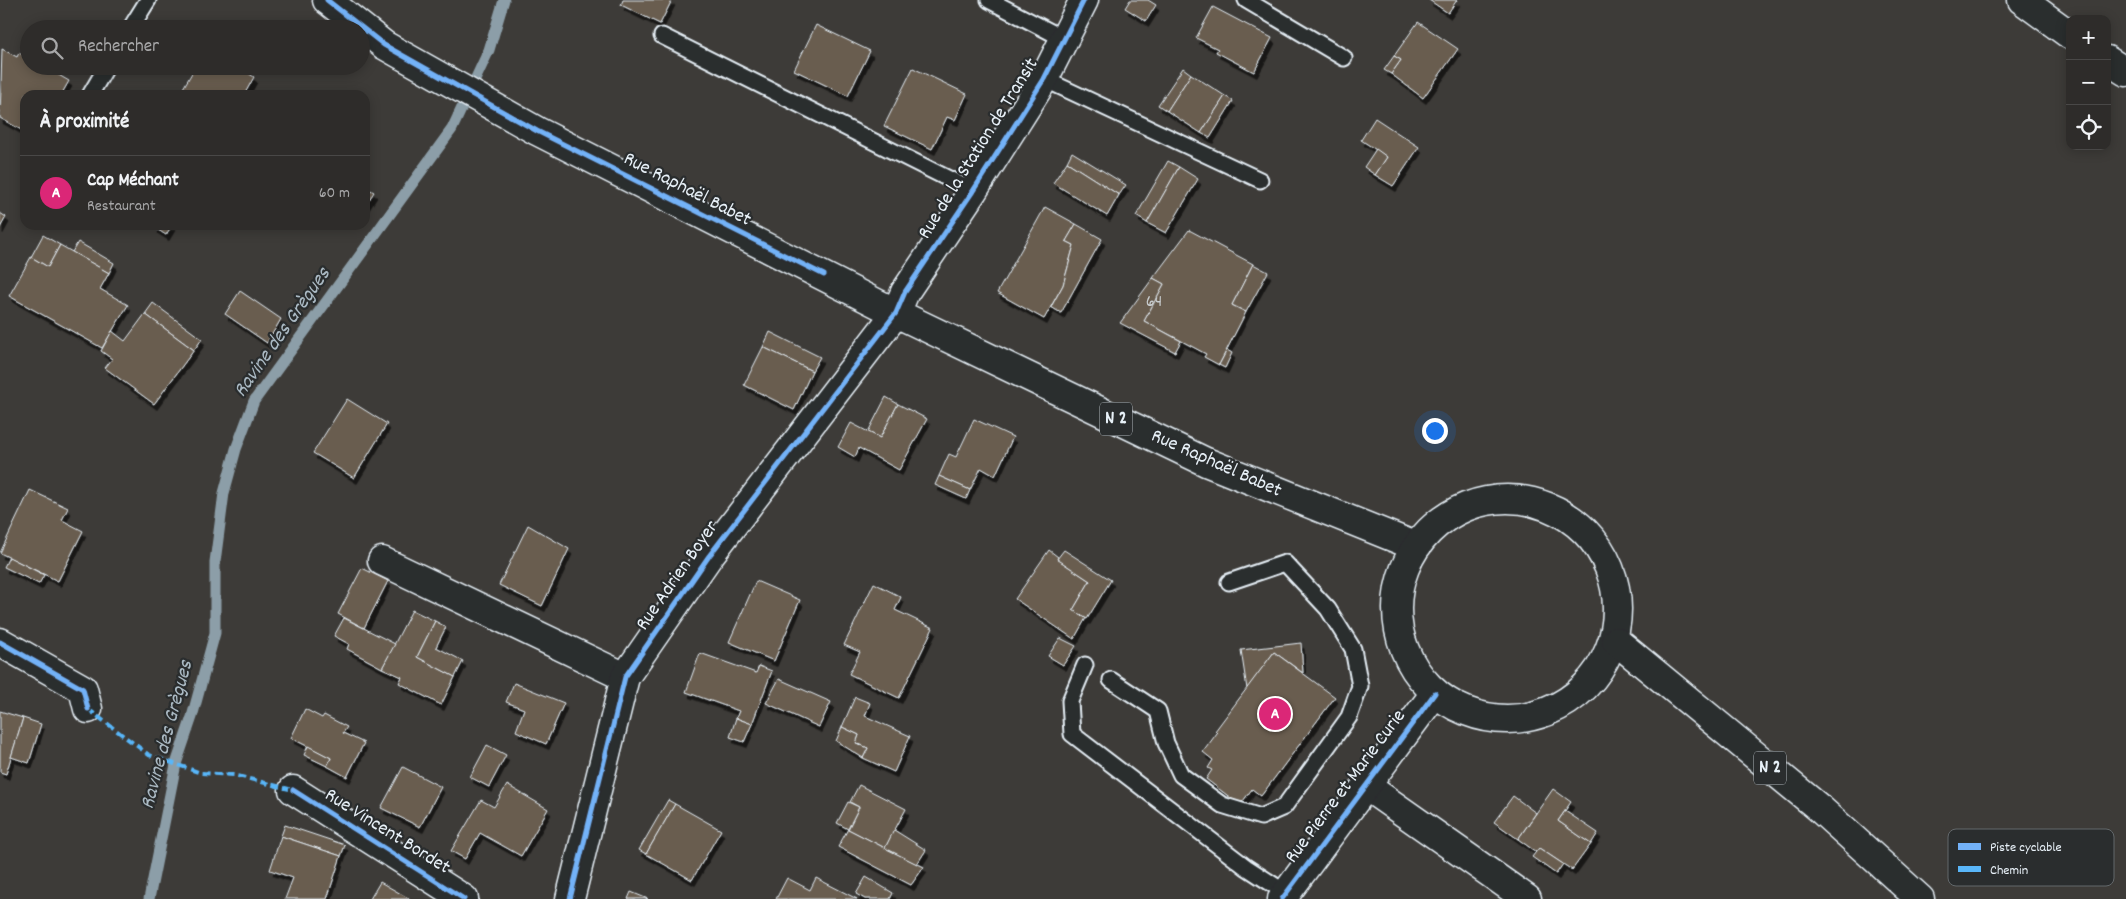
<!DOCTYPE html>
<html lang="fr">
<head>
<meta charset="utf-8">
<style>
  body { margin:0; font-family:Dekko,sans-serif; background:#363432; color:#f1f3f6 }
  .controls { position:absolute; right:15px; top:15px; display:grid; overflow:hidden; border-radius:10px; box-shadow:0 2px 12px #0003 }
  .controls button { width:45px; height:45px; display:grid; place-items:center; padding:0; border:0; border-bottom:1px solid #494847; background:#2e2c2a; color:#f1f3f6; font:25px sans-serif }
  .you { position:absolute; left:1434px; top:430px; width:18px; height:18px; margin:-12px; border:4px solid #fff; border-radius:50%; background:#1a73e8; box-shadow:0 0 0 8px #1a73e833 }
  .badge { display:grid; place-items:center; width:32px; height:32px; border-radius:50%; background:#db2777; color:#fff; font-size:16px; font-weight:700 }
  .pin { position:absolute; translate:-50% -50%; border:2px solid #fff; box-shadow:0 1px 5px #0006 }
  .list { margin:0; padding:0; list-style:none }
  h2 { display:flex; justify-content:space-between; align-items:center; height:65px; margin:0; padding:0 20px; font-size:21px }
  h2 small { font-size:16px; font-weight:400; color:#a7a7a8 }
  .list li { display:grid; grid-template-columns:32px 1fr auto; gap:15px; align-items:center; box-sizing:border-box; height:75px; padding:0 20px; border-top:1px solid #494847 }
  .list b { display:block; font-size:19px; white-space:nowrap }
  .list p { margin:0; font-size:16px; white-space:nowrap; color:#a7a7a8 }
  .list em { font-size:16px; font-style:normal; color:#a7a7a8 }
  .icon { flex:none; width:28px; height:28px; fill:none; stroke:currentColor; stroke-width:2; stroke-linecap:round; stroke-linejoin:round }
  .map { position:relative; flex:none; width:2126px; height:899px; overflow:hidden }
  .search { position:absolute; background:#2e2c2a; box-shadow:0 2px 12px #0003; left:20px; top:20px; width:350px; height:55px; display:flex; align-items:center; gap:12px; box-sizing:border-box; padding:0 18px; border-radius:28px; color:#a7a7a8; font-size:19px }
  .panel { position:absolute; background:#2e2c2a; box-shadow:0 2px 12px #0003; left:20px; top:90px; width:350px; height:140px; border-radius:15px }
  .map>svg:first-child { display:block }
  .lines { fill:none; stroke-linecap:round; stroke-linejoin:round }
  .stream { stroke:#8c9ea8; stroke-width:11 }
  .building { fill:#695d50; stroke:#e8f1f8; filter:url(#shadow) }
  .lane-casing { stroke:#e8f1f8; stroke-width:19 }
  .street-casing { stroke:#e8f1f8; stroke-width:31 }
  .primary-casing { stroke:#e8f1f8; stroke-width:31 }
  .lane { stroke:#2a2d2e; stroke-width:15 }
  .street { stroke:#2a2d2e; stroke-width:28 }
  .primary { stroke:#2a2d2e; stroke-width:28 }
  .quiet { stroke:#59b6f9; stroke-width:4; stroke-dasharray:8 4; stroke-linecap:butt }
  .cycleway-casing { stroke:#2a2d2e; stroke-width:8 }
  .cycleway { stroke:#73b2f8; stroke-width:5 }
  .labels { text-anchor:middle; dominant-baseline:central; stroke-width:4.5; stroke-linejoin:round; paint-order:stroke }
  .number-label { font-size:18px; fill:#c8ccce }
  .shield { fill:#2a2d2e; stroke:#afb6bb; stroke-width:1 }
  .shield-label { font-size:19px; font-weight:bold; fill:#e8f1f8 }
  .street-label { font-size:20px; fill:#e8f1f8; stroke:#2a2d2e }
  .water-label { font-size:21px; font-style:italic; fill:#aab9c3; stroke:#2a2d2e }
  .key { fill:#2a2d2e; stroke:#63686b; stroke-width:1 }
  .key-label { font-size:14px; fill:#e8f1f8 }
</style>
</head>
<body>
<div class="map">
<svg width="2126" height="899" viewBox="0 0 2126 899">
  <defs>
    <filter id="shadow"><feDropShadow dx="3" dy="5.5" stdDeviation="0" flood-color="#0009"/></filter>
  </defs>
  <rect width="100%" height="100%" fill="#3d3b38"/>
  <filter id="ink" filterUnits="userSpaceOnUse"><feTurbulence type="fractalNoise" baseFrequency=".02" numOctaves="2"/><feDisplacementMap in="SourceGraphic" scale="10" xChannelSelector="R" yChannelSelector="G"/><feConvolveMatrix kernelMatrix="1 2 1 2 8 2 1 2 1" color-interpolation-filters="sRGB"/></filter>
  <g filter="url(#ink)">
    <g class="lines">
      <!-- stream -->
      <polyline class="stream" points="149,899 176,764 192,717 215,633 215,562 224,493 236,449 254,401 452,129 489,50 504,0"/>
    </g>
    <!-- building -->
    <g class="building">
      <polygon points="623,0 672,0 660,24 621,5"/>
      <polygon points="1130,0 1148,0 1156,5 1146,21 1125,8"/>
      <polygon points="1429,0 1457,0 1448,13"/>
      <polygon points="1213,7 1272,38 1254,72 1216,52 1218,49 1196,38"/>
      <polygon points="1418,22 1458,49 1423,98 1391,74 1401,60 1394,56"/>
      <polygon points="816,25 870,51 848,96 794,70"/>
      <polygon points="2,49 17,57 19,53 29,58 29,66 43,66 69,81 61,95 25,95 25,132 0,118"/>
      <polygon points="1394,56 1401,60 1391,74 1384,70"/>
      <polygon points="196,66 237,66 254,77 244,95 179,95"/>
      <polygon points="913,68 967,94 955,120 947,117 932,149 884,126"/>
      <polygon points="1183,68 1191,74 1167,111 1158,105"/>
      <polygon points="1191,74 1225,96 1201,133 1167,111"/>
      <polygon points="1225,96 1233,101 1210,138 1201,133"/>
      <polygon points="1375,118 1419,147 1393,186 1375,175 1387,157 1361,140"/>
      <polygon points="1376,149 1387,157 1375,175 1364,167"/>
      <polygon points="1072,152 1126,185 1119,195 1067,162"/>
      <polygon points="1168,161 1179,167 1147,223 1136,216"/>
      <polygon points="1067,162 1119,195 1107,216 1053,183"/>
      <polygon points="1179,167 1198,179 1166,233 1147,223"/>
      <polygon points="365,187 374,192 365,206"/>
      <polygon points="1045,207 1076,224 1066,241 1074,245 1063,285 1044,319 997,293"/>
      <polygon points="0,213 6,217 0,228"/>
      <polygon points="1076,224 1102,239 1061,313 1051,307 1063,285 1074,245 1066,241"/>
      <polygon points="156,225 172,225 166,235 155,228"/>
      <polygon points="1189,230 1253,264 1232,305 1246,312 1219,365 1204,357 1206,354 1144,321 1164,284 1153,278"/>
      <polygon points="43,235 60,245 48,267 31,257"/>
      <polygon points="78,242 114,263 109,273 72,252"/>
      <polygon points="60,245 109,273 100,289 128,305 102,348 9,296 31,257 48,267"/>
      <polygon points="1253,264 1268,272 1246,312 1232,305"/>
      <polygon points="1153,278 1164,284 1144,321 1181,341 1175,352 1120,323"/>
      <polygon points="240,291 281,319 267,343 225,314"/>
      <polygon points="153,303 202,339 194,350 145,314"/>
      <polygon points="145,314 194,350 154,404 105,368 112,359 101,351 112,331 125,341"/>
      <polygon points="770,332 820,357 812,371 763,347"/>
      <polygon points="763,347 812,371 794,410 744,385"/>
      <polygon points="1227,350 1232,353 1225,368 1219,365"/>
      <polygon points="886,397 898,404 880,438 868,432"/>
      <polygon points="347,399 387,424 354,478 313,453"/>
      <polygon points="898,404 927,419 899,470 859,448 855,457 838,447 851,423 880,438"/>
      <polygon points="974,419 1013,437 995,476 981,468 970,490 939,476 949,454 956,457"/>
      <polygon points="939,476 970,490 966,499 935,485"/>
      <polygon points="30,490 68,508 62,520 83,531 58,581 0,553"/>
      <polygon points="528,525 569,549 542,606 499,585"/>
      <polygon points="1049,550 1058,557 1057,559 1090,581 1073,610 1086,618 1074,639 1015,599"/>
      <polygon points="1064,550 1111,580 1087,619 1073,610 1090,581 1057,559"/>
      <polygon points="9,557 44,575 39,584 4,567"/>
      <polygon points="362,568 388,581 364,628 338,614"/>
      <polygon points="756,581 800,600 774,661 729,642"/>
      <polygon points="874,583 901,597 895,610 933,628 899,698 849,674 860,652 844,645"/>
      <polygon points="412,610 435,621 417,657 455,677 441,705 399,683 402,677 382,668"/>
      <polygon points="344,618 395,644 382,668 347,649 349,644 334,636"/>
      <polygon points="435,621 446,627 436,647 463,661 455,677 417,657"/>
      <polygon points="1060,638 1076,646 1063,665 1048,656"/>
      <polygon points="1301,643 1303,673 1274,652 1247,689 1241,650"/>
      <polygon points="1274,652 1335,697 1261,796 1252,789 1240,805 1206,779 1212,770 1208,768 1213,760 1203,752 1217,733 1215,731"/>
      <polygon points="700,653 756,673 759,666 772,671 752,724 736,718 739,711 686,692"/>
      <polygon points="779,679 831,702 819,727 766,703"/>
      <polygon points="514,683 564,703 546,744 516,731 524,709 506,702"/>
      <polygon points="855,697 870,703 865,716 910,736 894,772 863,758 868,748 856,743 859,735 842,727"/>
      <polygon points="305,709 322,718 324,715 347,727 343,733 364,743 347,777 327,766 331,758 291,738"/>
      <polygon points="0,711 23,718 6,774 0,772"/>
      <polygon points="23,718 41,724 29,763 11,757"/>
      <polygon points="736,718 752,724 744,742 730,737"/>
      <polygon points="842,727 859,735 856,743 868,748 863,758 836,741"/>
      <polygon points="487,745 506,755 489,787 470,777"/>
      <polygon points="308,746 331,758 327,766 304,755"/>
      <polygon points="403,767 441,787 420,827 381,808"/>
      <polygon points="507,785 548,809 521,856 480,833 465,859 451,851 481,800 494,807"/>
      <polygon points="859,785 906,809 885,848 848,829 859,807 850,802"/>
      <polygon points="1553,789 1571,802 1558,821 1591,844 1572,870 1539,848 1536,852 1518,839"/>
      <polygon points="1513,796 1536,813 1518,839 1494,822"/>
      <polygon points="668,800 675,804 646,854 639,850"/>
      <polygon points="848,802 859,807 848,829 837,823"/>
      <polygon points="675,804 721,830 692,880 646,854"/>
      <polygon points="1565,811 1598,833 1591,844 1558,821"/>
      <polygon points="285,825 345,845 341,856 281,836"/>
      <polygon points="848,829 885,848 924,867 911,885 838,847"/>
      <polygon points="894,830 926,850 917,864 885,848"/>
      <polygon points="281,836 341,856 327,899 285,899 293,878 270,870"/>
      <polygon points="1539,848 1563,864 1556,874 1532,857"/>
      <polygon points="866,877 893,893 890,899 865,899 856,894"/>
      <polygon points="787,878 810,890 816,878 857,899 776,899"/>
      <polygon points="380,882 410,899 370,899"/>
      <polygon points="631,892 648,899 628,899"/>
    </g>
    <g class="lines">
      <defs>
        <g id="lane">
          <polyline points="989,0 1064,39"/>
          <polyline points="1246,0 1344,58"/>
          <polyline points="130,29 148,0"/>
          <polyline points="662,36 973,191"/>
          <polyline points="1044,79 1260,180"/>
          <polyline points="90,95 107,66"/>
          <polyline points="1085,665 1070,701 1072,734 1246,867 1286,893"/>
          <polyline points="1111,680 1158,711 1166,743 1181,775 1222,805 1261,817 1284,807 1349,717 1360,686 1353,649 1328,609 1285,563 1229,582"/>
        </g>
        <g id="street">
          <polyline points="2022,0 2070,35"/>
          <polyline points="2107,60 2126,72"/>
          <polyline points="382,561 625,677"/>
          <polyline points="0,642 83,689 88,709"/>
          <polyline points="1366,786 1527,899"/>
          <polyline points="293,790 464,899"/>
          <polyline points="570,899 625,677 709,556 896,313 905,292 973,191 1044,79 1084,0"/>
          <polyline points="1282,899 1435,693"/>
        </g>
        <g id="primary">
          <polyline points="327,0 384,45 537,131 896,313 1206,462 1415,546"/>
          <circle cx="1507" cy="609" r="110"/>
          <polyline points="1616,641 1818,807 1920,899"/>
        </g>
      </defs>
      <!-- lane casing -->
      <use href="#lane" class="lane-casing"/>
      <!-- street casing -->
      <use href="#street" class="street-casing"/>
      <!-- primary casing -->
      <use href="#primary" class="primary-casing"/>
      <!-- lane -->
      <use href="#lane" class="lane"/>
      <!-- street -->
      <use href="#street" class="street"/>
      <!-- primary -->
      <use href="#primary" class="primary"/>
      <!-- quiet -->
      <polyline class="quiet" points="88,709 149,755 201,773 234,775 293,790"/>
      <defs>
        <g id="cycleway">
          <polyline points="327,0 384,45 537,131 824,275"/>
          <polyline points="0,642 83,689 88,709"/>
          <polyline points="293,790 464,899"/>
          <polyline points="570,899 625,677 709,556 896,313 905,292 973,191 1044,79 1084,0"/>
          <polyline points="1282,899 1435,693"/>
        </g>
      </defs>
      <!-- cycleway casing -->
      <use href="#cycleway" class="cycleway-casing"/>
      <!-- cycleway -->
      <use href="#cycleway" class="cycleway"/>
    </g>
  </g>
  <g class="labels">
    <!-- number labels -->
    <g class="number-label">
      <text x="1154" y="302">64</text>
    </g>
    <!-- shield labels -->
    <g class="shield">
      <rect x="1100" y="402.5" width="32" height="33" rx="4"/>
      <rect x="1754" y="751.5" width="32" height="33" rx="4"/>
    </g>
    <g class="shield-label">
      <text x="1116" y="419">N 2</text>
      <text x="1770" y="768">N 2</text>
    </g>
    <!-- street labels -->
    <g class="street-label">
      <text transform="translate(979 149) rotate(-58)">Rue de la Station de Transit</text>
      <text transform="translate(687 190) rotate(27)">Rue Raphaël Babet</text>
      <text transform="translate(1216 464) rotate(24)">Rue Raphaël Babet</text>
      <text transform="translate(678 576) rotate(-55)">Rue Adrien Boyer</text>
      <text transform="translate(1346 787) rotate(-53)">Rue Pierre et Marie Curie</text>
      <text transform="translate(387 832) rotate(32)">Rue Vincent Bordet</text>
    </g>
    <!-- water labels -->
    <g class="water-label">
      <text transform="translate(283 333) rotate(-55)">Ravine des Grègues</text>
      <text transform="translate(168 735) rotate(-75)">Ravine des Grègues</text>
    </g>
  </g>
  <!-- legend -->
  <rect x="1948" y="829" width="166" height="57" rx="8" class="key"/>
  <rect x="1958" y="843" width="23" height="7" fill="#73b2f8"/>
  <rect x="1958" y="866" width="23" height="6" fill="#59b6f9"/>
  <g class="key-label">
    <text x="1990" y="851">Piste cyclable</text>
    <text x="1990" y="874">Chemin</text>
  </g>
</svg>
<div class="controls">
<button>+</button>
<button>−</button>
<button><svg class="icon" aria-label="locate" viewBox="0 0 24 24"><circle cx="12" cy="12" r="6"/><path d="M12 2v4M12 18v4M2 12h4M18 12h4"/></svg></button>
</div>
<div class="you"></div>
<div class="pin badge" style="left:1275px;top:714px">A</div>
<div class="search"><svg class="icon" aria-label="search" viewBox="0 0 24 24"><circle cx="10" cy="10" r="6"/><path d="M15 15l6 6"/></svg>Rechercher</div>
<section class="panel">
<h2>À proximité<small></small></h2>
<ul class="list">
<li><span class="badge">A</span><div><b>Cap Méchant</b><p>Restaurant</p></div><em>60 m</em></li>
</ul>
</section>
</div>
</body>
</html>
